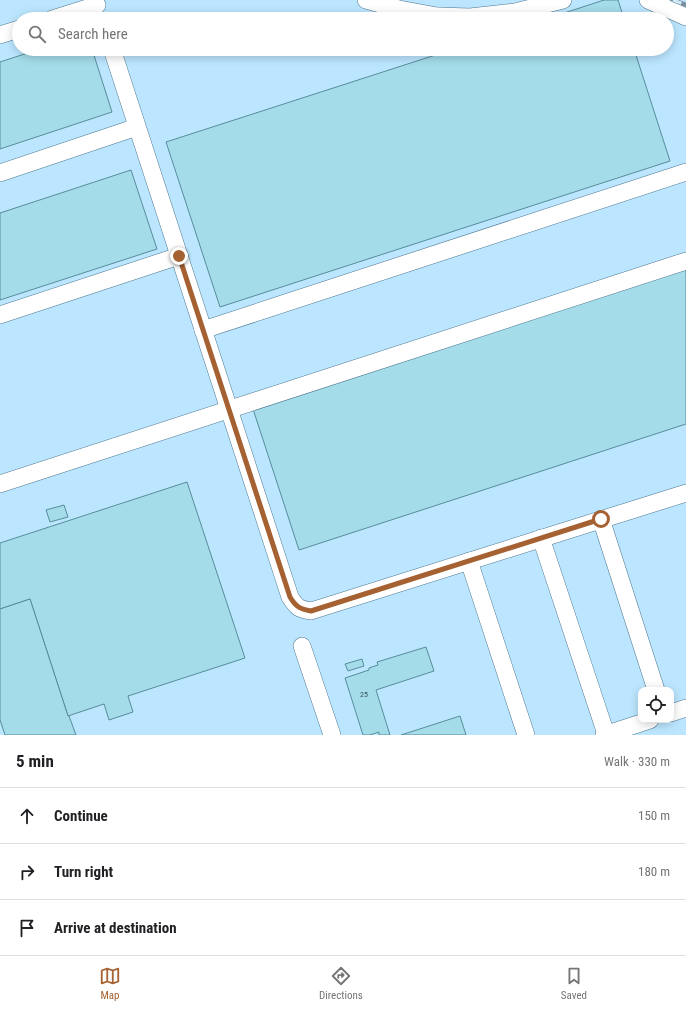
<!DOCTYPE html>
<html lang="en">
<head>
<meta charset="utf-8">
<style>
  body { margin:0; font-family:"Roboto Condensed",sans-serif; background:#f6f6f6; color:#202124 }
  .controls { position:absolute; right:12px; bottom:12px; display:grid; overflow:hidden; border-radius:8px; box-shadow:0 2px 10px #0003 }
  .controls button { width:36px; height:36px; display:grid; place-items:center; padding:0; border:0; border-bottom:1px solid #e0e0e0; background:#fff; color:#202124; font:20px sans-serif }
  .stop { position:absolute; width:12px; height:12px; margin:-9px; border:3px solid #a56131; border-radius:50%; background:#fff }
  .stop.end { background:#a56131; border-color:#fff; box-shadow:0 1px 4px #0008 }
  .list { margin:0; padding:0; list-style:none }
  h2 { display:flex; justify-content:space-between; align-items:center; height:52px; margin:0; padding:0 16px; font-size:17px }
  h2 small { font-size:13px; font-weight:400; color:#757577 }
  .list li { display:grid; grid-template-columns:26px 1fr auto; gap:12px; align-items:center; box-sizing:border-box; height:56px; padding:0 16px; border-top:1px solid #e0e0e0 }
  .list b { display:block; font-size:15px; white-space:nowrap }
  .list em { font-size:13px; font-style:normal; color:#757577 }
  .icon { flex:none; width:22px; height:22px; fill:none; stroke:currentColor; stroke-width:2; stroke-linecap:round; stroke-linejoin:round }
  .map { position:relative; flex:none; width:686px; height:735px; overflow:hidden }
  .search { position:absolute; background:#fff; box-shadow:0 2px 10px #0003; left:12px; right:12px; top:12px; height:44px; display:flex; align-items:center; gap:10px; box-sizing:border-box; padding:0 14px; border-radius:22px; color:#757577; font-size:15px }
  .sheet { height:220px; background:#fff }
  nav { display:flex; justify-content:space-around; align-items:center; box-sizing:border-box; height:56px; border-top:1px solid #e0e0e0; background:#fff; font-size:11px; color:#757577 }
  nav a { display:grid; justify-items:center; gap:2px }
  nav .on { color:#a56131 }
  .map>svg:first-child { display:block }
  .built { fill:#bce6ff; fill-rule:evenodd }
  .building { fill:#a4dce9; stroke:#578d99 }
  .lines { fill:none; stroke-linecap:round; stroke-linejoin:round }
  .minor-casing { stroke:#4d778f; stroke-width:18 }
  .minor { stroke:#fff; stroke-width:17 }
  .rail-casing { stroke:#7a909e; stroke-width:4.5 }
  .rail { stroke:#d0ebfb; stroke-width:3; stroke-dasharray:9; stroke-linecap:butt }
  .route { stroke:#a56131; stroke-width:5 }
  .labels { text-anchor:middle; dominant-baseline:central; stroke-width:3; stroke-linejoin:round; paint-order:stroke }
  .number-label { font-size:8px; fill:#3a5660 }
</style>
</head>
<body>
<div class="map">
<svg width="686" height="735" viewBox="0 0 686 735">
  <rect width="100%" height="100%" fill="#d0ebfb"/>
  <!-- built -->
  <path class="built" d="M0 0H686V735H0ZM19 19H667V49H19ZM641 690H671V720H641Z"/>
  <!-- building -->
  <g class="building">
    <polygon points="604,0 618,0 624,19 546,19"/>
    <polygon points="40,49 92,49 112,112 0,149 0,62"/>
    <polygon points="454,49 634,49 670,161 220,307 166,142"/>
    <polygon points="131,170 157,249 0,300 0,213"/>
    <polygon points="686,268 686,424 299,550 253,409"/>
    <polygon points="187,482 245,658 128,696 133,712 109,720 104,704 68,716 30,599 0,609 0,543"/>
    <polygon points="64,505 68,517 50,522 46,510"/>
    <polygon points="30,599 68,716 69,716 76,735 5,735 0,720 0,609"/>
    <polygon points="426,647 434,671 376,690 390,735 379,735 379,732 370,735 363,735 345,678 369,670 369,668 378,665 377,662"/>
    <polygon points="362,659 364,666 348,671 345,664"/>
    <polygon points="460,716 466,735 401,735"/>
  </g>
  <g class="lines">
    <defs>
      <g id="minor">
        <polyline points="366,0 399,9 437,16 470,17 515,12 563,0"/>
        <polyline points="648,0 686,17"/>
        <polyline points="52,19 97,5"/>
        <polyline points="0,35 19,29"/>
        <path d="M112 49 290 597C297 608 299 609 311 611L686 493"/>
        <polyline points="0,173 137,127"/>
        <polyline points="0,315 179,256"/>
        <polyline points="203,330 686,172"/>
        <polyline points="0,484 686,261"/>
        <polyline points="601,519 656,690"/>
        <polyline points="541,538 606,734"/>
        <polyline points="469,561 526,735"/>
        <polyline points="302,646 332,735"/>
        <polyline points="671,713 686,708"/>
        <polyline points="604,735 650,720"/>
      </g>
    </defs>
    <!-- minor casing -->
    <use href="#minor" class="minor-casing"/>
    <!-- minor -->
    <use href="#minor" class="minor"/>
    <defs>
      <polyline id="rail" points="673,0 686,5"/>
    </defs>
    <!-- rail casing -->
    <use href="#rail" class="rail-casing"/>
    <!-- rail -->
    <use href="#rail" class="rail"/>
  </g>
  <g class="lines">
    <!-- route -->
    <path class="route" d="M179 256 290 597C296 607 300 609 311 611L601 519"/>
  </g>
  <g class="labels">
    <!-- number labels -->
    <g class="number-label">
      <text x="364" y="694">25</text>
    </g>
  </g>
</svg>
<div class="controls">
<button><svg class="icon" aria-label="locate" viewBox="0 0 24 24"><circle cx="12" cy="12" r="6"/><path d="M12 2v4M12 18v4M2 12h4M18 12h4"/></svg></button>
</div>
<div class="stop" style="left:601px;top:519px"></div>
<div class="stop end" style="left:179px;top:256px"></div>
<div class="search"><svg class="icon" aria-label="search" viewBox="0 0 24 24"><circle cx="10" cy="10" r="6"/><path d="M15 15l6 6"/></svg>Search here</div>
</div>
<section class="sheet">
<h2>5 min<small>Walk · 330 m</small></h2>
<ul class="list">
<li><svg class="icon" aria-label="ahead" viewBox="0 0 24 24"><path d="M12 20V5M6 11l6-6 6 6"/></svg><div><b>Continue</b></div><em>150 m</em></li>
<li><svg class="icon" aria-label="right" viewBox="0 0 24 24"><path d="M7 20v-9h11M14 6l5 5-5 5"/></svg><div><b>Turn right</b></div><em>180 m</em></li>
<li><svg class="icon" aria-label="arrive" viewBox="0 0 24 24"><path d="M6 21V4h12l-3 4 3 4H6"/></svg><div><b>Arrive at destination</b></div></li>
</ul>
</section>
<nav>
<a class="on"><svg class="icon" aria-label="map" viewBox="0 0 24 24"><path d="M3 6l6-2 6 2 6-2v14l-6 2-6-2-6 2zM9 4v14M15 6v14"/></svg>Map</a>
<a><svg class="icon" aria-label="directions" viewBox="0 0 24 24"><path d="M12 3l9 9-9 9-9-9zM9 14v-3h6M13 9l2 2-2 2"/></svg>Directions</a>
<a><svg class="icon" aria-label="saved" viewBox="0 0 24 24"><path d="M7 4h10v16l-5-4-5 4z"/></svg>Saved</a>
</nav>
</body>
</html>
